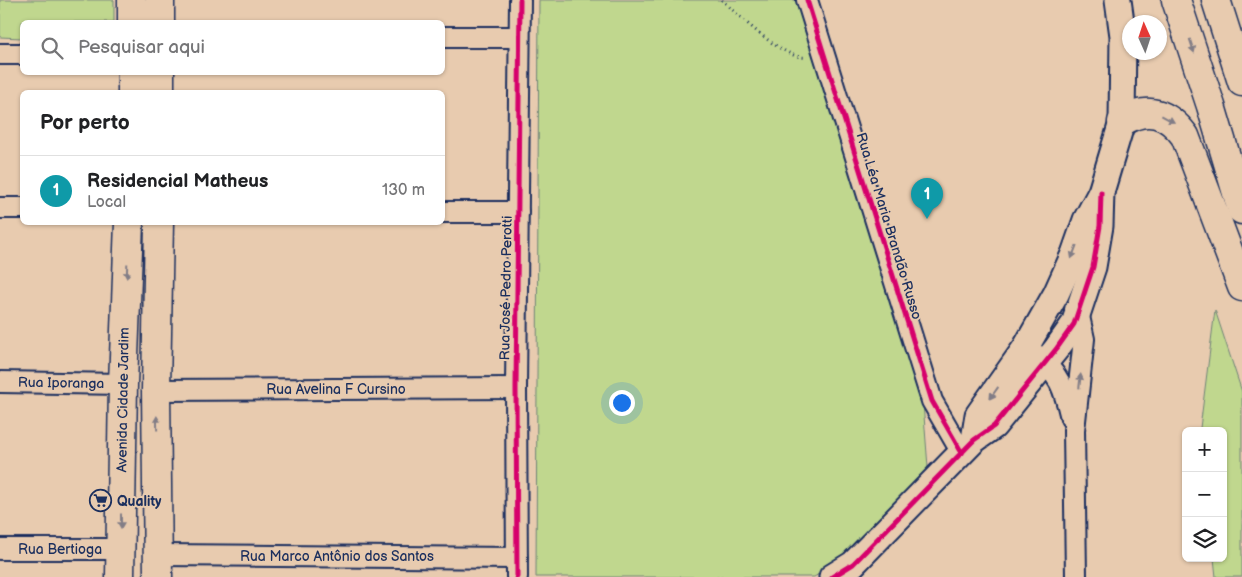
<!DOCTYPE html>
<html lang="pt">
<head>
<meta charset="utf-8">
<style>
  body { margin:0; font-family:"Balsamiq Sans",sans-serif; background:#f6f6f6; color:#202124 }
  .controls { position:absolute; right:15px; bottom:15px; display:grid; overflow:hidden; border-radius:8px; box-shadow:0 1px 4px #0004 }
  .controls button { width:45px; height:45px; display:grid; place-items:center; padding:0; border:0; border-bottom:1px solid #e0e0e0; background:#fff; color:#202124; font:25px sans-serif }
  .compass { position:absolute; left:1122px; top:15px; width:45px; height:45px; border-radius:50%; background:#fff; box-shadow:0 1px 4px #0004; rotate:357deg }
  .you { position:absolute; left:621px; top:402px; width:18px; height:18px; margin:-12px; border:4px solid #fff; border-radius:50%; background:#1a73e8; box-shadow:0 0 0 8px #1a73e833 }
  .badge { display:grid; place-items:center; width:32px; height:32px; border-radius:50%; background:#1a73e8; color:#fff; font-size:16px; font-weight:700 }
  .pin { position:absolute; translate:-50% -41px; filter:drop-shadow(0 1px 2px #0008) }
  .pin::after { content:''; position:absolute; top:26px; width:18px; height:15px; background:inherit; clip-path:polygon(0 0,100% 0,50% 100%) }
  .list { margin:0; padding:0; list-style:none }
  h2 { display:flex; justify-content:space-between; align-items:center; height:65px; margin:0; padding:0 20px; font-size:21px }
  h2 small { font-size:16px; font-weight:400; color:#757577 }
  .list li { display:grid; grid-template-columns:32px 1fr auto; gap:15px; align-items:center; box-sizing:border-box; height:70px; padding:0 20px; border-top:1px solid #e0e0e0 }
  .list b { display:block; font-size:19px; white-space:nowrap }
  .list p { margin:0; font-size:16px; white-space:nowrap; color:#757577 }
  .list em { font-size:16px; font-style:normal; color:#757577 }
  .icon { flex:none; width:28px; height:28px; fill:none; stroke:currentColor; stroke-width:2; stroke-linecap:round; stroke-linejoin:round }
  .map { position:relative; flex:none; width:1242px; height:577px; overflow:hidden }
  .search { position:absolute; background:#fff; box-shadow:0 1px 4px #0004; left:20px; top:20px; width:425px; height:55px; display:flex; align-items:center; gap:12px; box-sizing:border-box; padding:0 18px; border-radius:8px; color:#757577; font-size:19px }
  .panel { position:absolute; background:#fff; box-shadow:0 1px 4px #0004; left:20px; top:90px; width:425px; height:135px; border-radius:8px }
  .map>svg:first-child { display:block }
  .green { fill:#c0d78e; stroke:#6e8376 }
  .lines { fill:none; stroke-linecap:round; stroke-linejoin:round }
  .minor-casing { stroke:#1b2f5e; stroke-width:24 }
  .tertiary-casing { stroke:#1b2f5e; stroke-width:29 }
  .secondary-casing { stroke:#1b2f5e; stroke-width:31 }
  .motorway-casing { stroke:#1b2f5e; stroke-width:31 }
  .path { stroke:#1b2f5e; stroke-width:3; stroke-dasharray:1 4; stroke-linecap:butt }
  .minor { stroke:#e8cbaf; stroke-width:20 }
  .tertiary { stroke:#e8cbaf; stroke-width:25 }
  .secondary { stroke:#e8cbaf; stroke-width:28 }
  .motorway { stroke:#e8cbaf; stroke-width:28 }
  .cycleway-casing { stroke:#e8cbaf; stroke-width:8 }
  .cycleway { stroke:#d6006c; stroke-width:5 }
  .oneway { fill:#827d86 }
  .labels { text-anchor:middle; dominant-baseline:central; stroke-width:4; stroke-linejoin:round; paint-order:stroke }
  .street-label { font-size:14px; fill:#1b2f5e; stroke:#e8cbaf }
  .poi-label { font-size:14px; font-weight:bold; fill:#1b2f5e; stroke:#e8cbaf; text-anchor:start }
</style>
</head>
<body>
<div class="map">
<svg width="1242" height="577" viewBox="0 0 1242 577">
  <rect width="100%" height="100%" fill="#e8cbaf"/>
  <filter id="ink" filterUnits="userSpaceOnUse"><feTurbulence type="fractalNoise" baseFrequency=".02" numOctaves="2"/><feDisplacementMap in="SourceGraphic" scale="10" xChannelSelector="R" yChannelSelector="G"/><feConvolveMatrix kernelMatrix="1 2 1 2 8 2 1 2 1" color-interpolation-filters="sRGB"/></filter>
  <g filter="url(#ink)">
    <!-- green -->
    <g class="green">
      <polygon points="0,0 114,0 114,22 22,22 22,38 0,37"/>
      <polygon points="539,0 797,0 923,403 929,480 849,556 814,577 536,577"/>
      <polygon points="1215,310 1242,392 1242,577 1216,577 1214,558 1223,558 1223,431 1200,431 1200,428"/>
    </g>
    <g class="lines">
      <defs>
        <g id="minor">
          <polyline points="807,0 932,401 962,453"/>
          <polyline points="442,37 518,37"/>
          <polyline points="0,54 22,54"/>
          <polyline points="0,208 22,208"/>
          <polyline points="442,212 518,212"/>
          <polyline points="1075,309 1078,312 1084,339 1074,430 1076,577"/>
          <path d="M1035 354C1060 375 1064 388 1071 418"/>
          <polyline points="0,382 123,384"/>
          <polyline points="156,390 516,388"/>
          <polyline points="0,549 121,549"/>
          <polyline points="158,555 517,558"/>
          <polyline points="517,577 516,388 520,0"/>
        </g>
        <g id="tertiary">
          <polyline points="974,440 978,415 1026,347 1056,294 1074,254 1086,220 1101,192 1122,122 1123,36 1118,0"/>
          <polyline points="832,577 853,564 974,440 994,426 1057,348 1074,324 1093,267 1100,226 1101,192"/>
        </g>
        <g id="secondary">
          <polyline points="132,22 132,0"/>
          <polyline points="160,22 160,0"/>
          <polyline points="132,92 132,72"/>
          <polyline points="160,92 160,72"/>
          <polyline points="120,577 123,384 129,222"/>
          <polyline points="158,577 156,390 159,222"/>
        </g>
        <g id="motorway">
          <polyline points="1176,0 1211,106 1242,210"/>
          <polyline points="1216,0 1242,82"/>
          <path d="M1122 122C1147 105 1168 113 1185 136L1242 287"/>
        </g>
      </defs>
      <!-- minor casing -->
      <use href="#minor" class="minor-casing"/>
      <!-- tertiary casing -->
      <use href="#tertiary" class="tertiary-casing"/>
      <!-- secondary casing -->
      <use href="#secondary" class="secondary-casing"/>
      <!-- motorway casing -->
      <use href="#motorway" class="motorway-casing"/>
      <!-- path -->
      <path class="path" d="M722 0C738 15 785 61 807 57"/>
      <!-- minor -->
      <use href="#minor" class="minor"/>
      <!-- tertiary -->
      <use href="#tertiary" class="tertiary"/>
      <!-- secondary -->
      <use href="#secondary" class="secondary"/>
      <!-- motorway -->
      <use href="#motorway" class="motorway"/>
      <defs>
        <g id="cycleway">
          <polyline points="807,0 932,401 962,453"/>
          <polyline points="517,577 516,388 520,0"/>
          <polyline points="832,577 853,564 974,440 994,426 1057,348 1074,324 1093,267 1100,226 1101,192"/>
        </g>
      </defs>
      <!-- cycleway casing -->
      <use href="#cycleway" class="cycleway-casing"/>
      <!-- cycleway -->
      <use href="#cycleway" class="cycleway"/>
    </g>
    <!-- one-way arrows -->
    <defs><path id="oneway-solid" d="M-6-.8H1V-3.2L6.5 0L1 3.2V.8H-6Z" transform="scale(1.25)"/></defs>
    <g class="oneway">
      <use href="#oneway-solid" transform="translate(1192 46) rotate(72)"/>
      <use href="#oneway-solid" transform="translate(1168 119) rotate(28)"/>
      <use href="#oneway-solid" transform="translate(1074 252) rotate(111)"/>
      <use href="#oneway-solid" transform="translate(127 271) rotate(92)"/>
      <use href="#oneway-solid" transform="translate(1080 381) rotate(-84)"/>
      <use href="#oneway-solid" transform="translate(994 393) rotate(125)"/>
      <use href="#oneway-solid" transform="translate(157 423) rotate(-91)"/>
      <use href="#oneway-solid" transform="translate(121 521) rotate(90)"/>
    </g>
  </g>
  <!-- icons -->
  <defs>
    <symbol id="supermarket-ring" viewBox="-11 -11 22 22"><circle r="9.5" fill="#e8cbaf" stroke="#1b2f5e" stroke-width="1.5"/><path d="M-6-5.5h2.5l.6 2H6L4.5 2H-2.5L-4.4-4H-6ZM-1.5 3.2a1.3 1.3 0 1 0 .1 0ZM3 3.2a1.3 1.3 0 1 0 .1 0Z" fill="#1b2f5e"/></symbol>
  </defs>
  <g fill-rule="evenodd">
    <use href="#supermarket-ring" x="88" y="488" width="25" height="25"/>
  </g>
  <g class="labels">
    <!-- street labels -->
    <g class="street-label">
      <text transform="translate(889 226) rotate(73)">Rua Léa Maria Brandão Russo</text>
      <text transform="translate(506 288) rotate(-89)">Rua José Pedro Perotti</text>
      <text transform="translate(61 383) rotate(1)">Rua Iporanga</text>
      <text x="336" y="389">Rua Avelina F Cursino</text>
      <text transform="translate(123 400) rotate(-89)">Avenida Cidade Jardim</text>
      <text x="60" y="549">Rua Bertioga</text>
      <text x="337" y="556">Rua Marco Antônio dos Santos</text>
    </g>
    <!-- poi labels -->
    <g class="poi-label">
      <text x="117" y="501">Quality</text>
    </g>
  </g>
</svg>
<div class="controls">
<button>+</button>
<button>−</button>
<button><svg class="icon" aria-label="layers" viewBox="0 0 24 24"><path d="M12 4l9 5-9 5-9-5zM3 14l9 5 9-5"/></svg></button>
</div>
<svg class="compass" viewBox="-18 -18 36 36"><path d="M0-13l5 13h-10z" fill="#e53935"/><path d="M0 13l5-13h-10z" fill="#757577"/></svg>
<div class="you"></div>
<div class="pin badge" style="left:927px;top:219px;background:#0f9aa8">1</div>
<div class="search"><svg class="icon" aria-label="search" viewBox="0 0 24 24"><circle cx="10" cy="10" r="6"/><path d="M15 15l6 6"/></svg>Pesquisar aqui</div>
<section class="panel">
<h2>Por perto<small></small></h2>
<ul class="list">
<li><span class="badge" style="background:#0f9aa8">1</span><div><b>Residencial Matheus</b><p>Local</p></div><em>130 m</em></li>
</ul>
</section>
</div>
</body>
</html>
